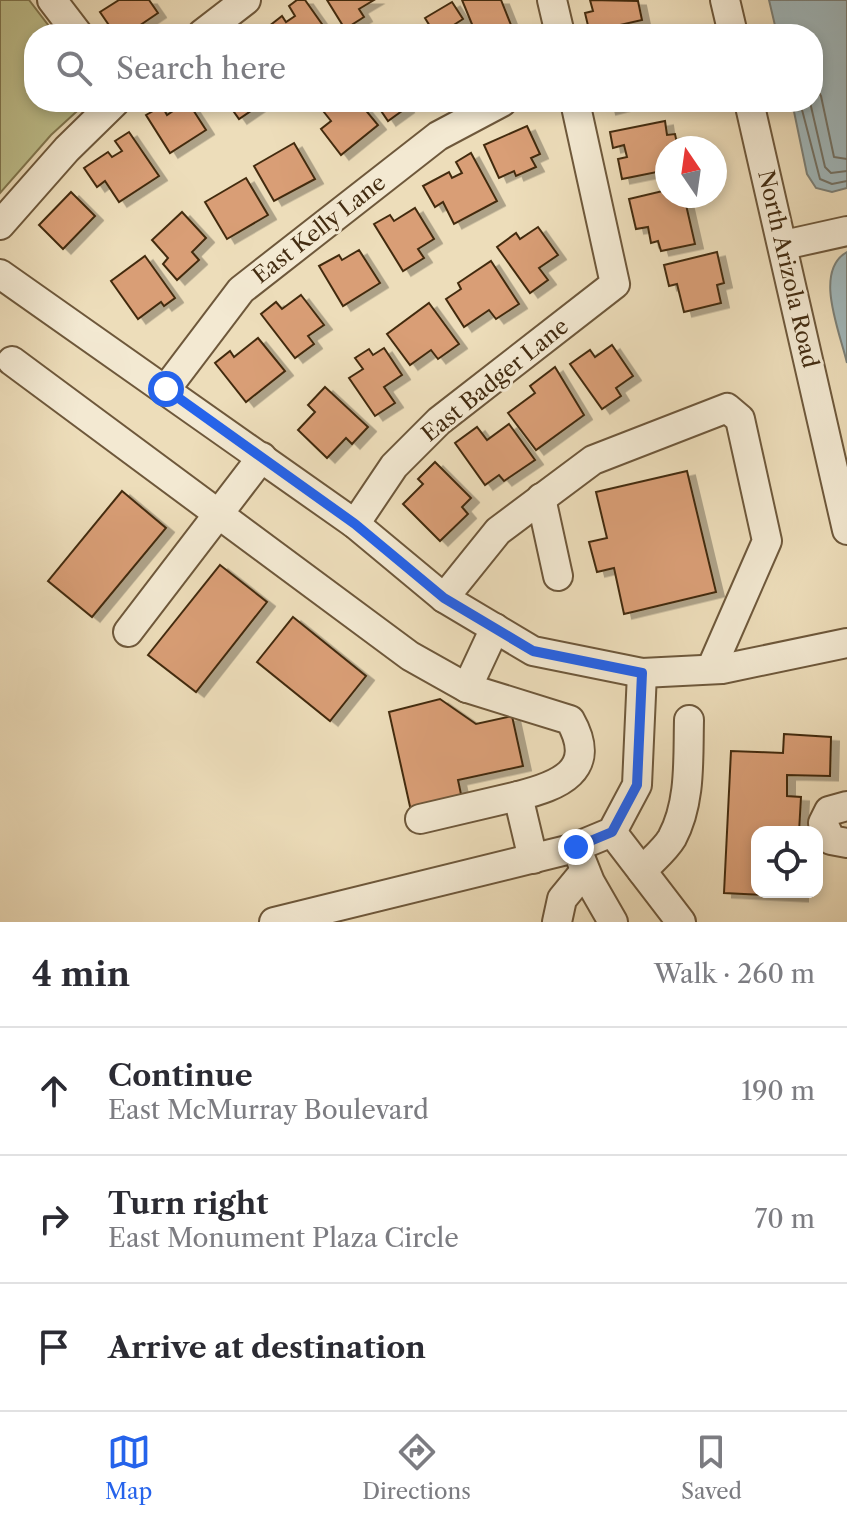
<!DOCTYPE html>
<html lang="en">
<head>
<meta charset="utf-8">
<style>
  body { margin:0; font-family:"Libre Caslon Text",serif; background:#f7f7f7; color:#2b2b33 }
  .controls { position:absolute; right:24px; bottom:24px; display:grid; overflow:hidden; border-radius:16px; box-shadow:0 4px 12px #0003 }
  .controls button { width:72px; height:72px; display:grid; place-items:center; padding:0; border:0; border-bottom:2px solid #e1e1e2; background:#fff; color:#2b2b33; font:40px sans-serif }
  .compass { position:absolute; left:655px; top:136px; width:72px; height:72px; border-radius:50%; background:#fff; box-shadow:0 4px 12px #0003; rotate:347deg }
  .stop { position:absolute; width:24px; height:24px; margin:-18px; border:6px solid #2563eb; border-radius:50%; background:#fff }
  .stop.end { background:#2563eb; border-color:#fff; box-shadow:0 2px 8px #0008 }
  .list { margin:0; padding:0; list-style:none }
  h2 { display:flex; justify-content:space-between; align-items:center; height:104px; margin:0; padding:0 32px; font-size:34px }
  h2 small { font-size:26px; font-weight:400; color:#7c7c81 }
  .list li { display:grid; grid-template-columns:52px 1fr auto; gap:24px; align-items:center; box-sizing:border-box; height:128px; padding:0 32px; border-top:2px solid #e1e1e2 }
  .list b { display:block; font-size:30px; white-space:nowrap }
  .list p { margin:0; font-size:26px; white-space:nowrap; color:#7c7c81 }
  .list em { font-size:26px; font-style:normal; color:#7c7c81 }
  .icon { flex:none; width:44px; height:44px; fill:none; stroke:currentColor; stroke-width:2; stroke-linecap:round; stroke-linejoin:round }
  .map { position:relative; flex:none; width:847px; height:922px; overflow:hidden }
  .search { position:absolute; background:#fff; box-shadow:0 4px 12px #0003; left:24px; right:24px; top:24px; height:88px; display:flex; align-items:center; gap:20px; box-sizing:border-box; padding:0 28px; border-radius:32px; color:#7c7c81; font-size:30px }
  .sheet { height:488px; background:#fff }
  nav { display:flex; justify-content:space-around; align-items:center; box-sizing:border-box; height:112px; border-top:2px solid #e1e1e2; background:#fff; font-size:22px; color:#7c7c81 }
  nav a { display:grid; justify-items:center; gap:4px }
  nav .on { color:#2563eb }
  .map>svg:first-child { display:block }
  .green { fill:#bebf8c; stroke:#80764e; stroke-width:2 }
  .water { fill:#a0b8bc; stroke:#7b8078; stroke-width:2 }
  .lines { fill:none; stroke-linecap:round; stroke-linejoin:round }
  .shore { stroke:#727266; stroke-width:2 }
  .building { fill:#d99e76; stroke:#432c11; stroke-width:2; filter:url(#shadow) }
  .minor-casing { stroke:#6e583b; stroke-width:32 }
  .minor { stroke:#f3e9d2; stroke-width:28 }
  .route { stroke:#2563eb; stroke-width:10 }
  .labels { text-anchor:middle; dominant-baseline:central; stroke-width:6; stroke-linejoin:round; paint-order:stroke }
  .street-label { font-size:22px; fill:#432c11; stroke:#f3e9d2 }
</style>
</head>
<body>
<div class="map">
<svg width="847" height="922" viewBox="0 0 847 922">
  <defs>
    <filter id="shadow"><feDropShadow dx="8" dy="4.5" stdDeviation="0" flood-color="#0004"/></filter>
  </defs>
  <rect width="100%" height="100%" fill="#edddba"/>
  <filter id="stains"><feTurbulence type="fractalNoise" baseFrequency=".0025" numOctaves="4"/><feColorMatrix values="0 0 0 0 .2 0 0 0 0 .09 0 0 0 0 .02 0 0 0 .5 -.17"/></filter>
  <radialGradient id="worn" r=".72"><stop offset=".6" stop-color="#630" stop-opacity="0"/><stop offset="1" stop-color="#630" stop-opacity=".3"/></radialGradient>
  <!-- green -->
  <polygon class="green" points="0,0 29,0 55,34 34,34 34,102 87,102 51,135 0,193"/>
  <!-- water -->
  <g class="water">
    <polygon points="769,0 847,0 847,188 832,192 816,188 807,174 792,102 813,102 813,34 777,34"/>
    <path d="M847 252V363C840 332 813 271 847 252Z"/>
  </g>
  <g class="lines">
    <!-- shore -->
    <g class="shore">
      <polyline points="813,82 821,96 834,157 847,159"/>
      <polyline points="800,102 820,179 832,184 847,181"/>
      <polyline points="810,102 825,167 831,173 847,171"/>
    </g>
  </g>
  <!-- building -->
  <g class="building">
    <polygon points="119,0 149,0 158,13 127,34 115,34 100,12"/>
    <polygon points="297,0 305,0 329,34 259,34 282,16 286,22 295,16 289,6"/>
    <polygon points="327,0 374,0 359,9 364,17 345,29"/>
    <polygon points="462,0 501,0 513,30 504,34 476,34"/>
    <polygon points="590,0 638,1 642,20 611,27 612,34 590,34 585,13 593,11"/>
    <polygon points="452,2 463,19 449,28 452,34 421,34 431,28 425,18"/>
    <polygon points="178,102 188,102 206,130 170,153 146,115 162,106 167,115 176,109 174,105"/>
    <polygon points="227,102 264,102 239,119"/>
    <polygon points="327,102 359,102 378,125 341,155 321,129 331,121 320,107"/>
    <polygon points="375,102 401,102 406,108 388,121"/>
    <polygon points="606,102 638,102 608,110"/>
    <polygon points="665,121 667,135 675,134 678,148 667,148 667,170 622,179 618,159 627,157 624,145 613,148 610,132"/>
    <polygon points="527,126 540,154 531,158 536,167 516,176 514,171 499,178 484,145"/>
    <polygon points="129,132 159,176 119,202 105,181 97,187 84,168 108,152 112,157 122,151 115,141"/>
    <polygon points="294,143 315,179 274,201 254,166"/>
    <polygon points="471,153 497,201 454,224 443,202 435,207 423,186 449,172 452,178 462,173 456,162"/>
    <polygon points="246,178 268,215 227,239 205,202"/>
    <polygon points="667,190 667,196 684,196 695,244 661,251 658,241 651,243 648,227 636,229 629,199"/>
    <polygon points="71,192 95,216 63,249 39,225"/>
    <polygon points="415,208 434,239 418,249 424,258 403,271 374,224 390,215 394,221"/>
    <polygon points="182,212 206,238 192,252 199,260 177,280 163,264 168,258 152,240"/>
    <polygon points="538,227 558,255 539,268 548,280 530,293 497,247 516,233 520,239"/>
    <polygon points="359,250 380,283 343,306 319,266 339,255 342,260"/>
    <polygon points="717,252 724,283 717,285 721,303 684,312 677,284 669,286 664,265"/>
    <polygon points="145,256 175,298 164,306 161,302 138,319 111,281"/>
    <polygon points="491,261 519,304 496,319 489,310 464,327 446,299 461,289 458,283"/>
    <polygon points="301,295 324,325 308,336 314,344 295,358 261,314 276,302 282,309"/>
    <polygon points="429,303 459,344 438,359 431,350 410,365 387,334"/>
    <polygon points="258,338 285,371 246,402 215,363 230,351 234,357"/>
    <polygon points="612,345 633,376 616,388 621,396 602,409 570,364 590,350 595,357"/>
    <polygon points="384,348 402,375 384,387 395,403 375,416 349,378 363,369 355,358 369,349 373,355"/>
    <polygon points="555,367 584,415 536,450 508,413 535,393 530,386"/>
    <polygon points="325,387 368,427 352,444 346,438 327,458 298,430 315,412 308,405"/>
    <polygon points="509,424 535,460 504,481 499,475 485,485 455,443 477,427 487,440"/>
    <polygon points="435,462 471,498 462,507 468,514 440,541 403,504 423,484 418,479"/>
    <polygon points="687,471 716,592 624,614 614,568 597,572 589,542 607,538 596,492"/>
    <polygon points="122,491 166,528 92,617 48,581"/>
    <polygon points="220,565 267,602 196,692 148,655"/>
    <polygon points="293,617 366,676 330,721 257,662"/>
    <polygon points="440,699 476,724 512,716 523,766 458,780 462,799 411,811 389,712"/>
    <polygon points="784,734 831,737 830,776 787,775 787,796 801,797 799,832 757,832 757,892 800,892 800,897 724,893 731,751 783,753"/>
  </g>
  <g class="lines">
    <defs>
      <g id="minor">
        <polyline points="52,0 78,34"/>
        <polyline points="552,0 560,34"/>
        <polyline points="725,0 733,34"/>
        <polyline points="202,34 246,0"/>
        <polyline points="749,102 847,530"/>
        <polyline points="0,225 67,149 115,102"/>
        <polyline points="784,245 847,231"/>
        <polyline points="0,274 355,524 444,598 533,651 642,673 722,669 847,643"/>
        <path d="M12 361 410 656 467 688 570 720C599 771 558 786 518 796L533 859"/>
        <polyline points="166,389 241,290 438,136 502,102"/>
        <polyline points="541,498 558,576"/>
        <polyline points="355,524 394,466 439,421 615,284 575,102"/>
        <polyline points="444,598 498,531 593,460 727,408 740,419 767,541 711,669"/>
        <polyline points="128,632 262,457"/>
        <polyline points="467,688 495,628"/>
        <polyline points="847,806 829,811 823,823 831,840 847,843"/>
        <polyline points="420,819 518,796"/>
        <polyline points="612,832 681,922"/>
        <polyline points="576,847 590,882 613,922"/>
        <path d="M642 871C651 861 665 850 672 838 691 803 688 759 689 720"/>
        <polyline points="274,922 571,849 612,832 637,785 642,673"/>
        <polyline points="557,922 562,899 585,871"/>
      </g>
    </defs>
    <!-- minor casing -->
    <use href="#minor" class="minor-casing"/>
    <!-- minor -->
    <use href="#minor" class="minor"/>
  </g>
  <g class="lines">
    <!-- route -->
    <polyline class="route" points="166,389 355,524 444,598 533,651 642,673 637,785 612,832 576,847"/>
  </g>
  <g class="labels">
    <!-- street labels -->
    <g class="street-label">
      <text transform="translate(319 229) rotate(-38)">East Kelly Lane</text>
      <text transform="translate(788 269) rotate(77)">North Arizola Road</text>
      <text transform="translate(495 380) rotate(-39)">East Badger Lane</text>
    </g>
  </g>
  <rect width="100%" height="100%" filter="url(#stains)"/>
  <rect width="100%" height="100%" fill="url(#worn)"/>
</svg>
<div class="controls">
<button><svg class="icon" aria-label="locate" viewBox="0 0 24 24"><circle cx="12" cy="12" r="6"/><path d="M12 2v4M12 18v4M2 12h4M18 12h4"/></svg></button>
</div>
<svg class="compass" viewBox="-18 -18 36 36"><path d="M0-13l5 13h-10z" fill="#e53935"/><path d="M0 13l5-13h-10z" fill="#7c7c81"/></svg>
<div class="stop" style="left:166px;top:389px"></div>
<div class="stop end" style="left:576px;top:847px"></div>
<div class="search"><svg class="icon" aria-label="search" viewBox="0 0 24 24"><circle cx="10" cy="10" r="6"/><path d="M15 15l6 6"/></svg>Search here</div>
</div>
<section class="sheet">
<h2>4 min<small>Walk · 260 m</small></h2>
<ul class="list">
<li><svg class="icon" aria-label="ahead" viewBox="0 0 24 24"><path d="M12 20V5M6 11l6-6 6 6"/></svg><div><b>Continue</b><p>East McMurray Boulevard</p></div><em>190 m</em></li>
<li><svg class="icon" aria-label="right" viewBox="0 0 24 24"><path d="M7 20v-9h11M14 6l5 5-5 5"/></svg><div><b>Turn right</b><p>East Monument Plaza Circle</p></div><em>70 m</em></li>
<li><svg class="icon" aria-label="arrive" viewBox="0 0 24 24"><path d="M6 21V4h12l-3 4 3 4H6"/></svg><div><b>Arrive at destination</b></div></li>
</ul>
</section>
<nav>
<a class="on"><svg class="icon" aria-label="map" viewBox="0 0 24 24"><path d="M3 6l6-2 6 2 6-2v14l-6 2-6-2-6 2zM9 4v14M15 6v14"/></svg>Map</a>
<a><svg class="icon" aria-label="directions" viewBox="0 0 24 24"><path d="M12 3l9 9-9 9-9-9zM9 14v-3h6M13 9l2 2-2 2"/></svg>Directions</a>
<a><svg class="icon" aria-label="saved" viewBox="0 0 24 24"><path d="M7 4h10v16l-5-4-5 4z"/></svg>Saved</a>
</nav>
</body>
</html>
